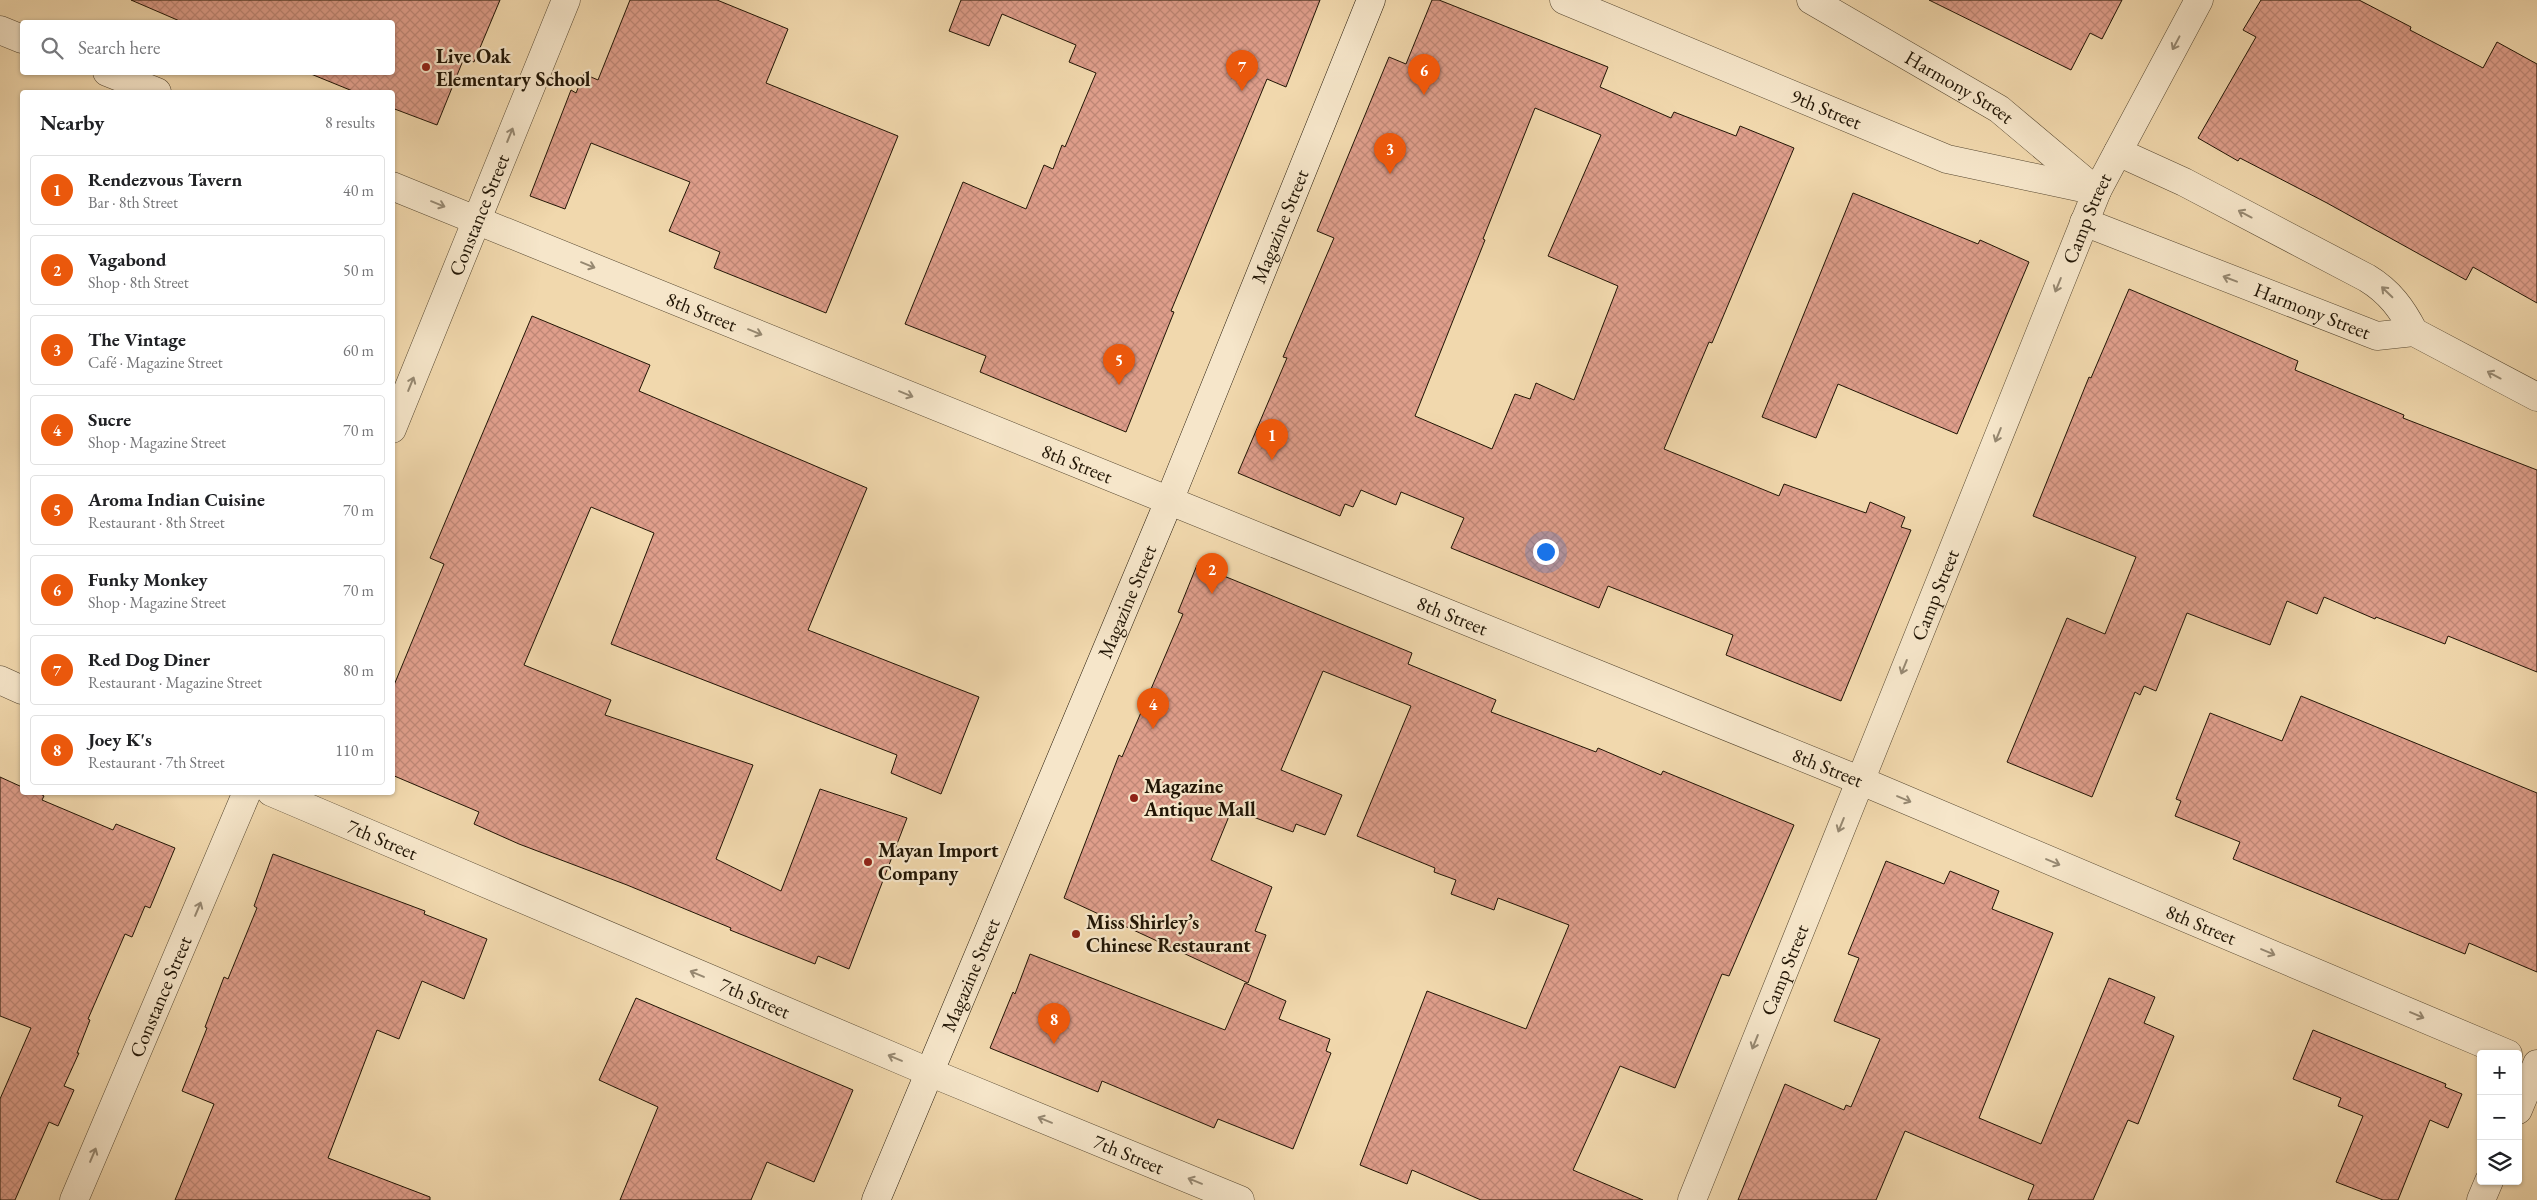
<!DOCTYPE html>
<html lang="en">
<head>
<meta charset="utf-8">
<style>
  body { margin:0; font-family:"EB Garamond",serif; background:#f6f6f6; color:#202124 }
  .controls { position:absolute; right:15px; bottom:15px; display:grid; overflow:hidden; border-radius:5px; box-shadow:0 1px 4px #0004 }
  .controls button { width:45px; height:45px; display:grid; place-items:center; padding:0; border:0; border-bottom:1px solid #e0e0e0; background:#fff; color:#202124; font:25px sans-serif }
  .you { position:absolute; left:1545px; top:551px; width:18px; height:18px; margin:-12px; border:4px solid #fff; border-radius:50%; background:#1a73e8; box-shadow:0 0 0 8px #1a73e833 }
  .badge { display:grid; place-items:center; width:32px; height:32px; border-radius:50%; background:#ea580c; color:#fff; font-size:16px; font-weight:700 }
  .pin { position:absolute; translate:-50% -41px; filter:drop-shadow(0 1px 2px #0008) }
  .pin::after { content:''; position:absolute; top:26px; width:18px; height:15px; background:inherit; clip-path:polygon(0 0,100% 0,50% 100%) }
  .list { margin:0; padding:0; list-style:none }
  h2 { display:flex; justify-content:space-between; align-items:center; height:65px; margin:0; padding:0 20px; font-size:21px }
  h2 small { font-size:16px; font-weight:400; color:#757577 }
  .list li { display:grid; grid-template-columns:32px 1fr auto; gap:15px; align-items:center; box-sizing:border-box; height:70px; margin:0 10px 10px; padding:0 10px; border:1px solid #e0e0e0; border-radius:5px }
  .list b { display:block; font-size:19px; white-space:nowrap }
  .list p { margin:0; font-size:16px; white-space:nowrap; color:#757577 }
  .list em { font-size:16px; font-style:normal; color:#757577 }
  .icon { flex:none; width:28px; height:28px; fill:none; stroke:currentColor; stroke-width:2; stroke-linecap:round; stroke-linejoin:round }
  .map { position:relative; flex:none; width:2537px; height:1200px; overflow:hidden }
  .search { position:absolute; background:#fff; box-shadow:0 1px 4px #0004; left:20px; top:20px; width:375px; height:55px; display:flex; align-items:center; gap:12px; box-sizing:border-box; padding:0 18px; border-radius:5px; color:#757577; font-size:19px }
  .panel { position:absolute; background:#fff; box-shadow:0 1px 4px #0004; left:20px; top:90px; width:375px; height:705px; border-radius:5px }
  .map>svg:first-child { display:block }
  .building { fill:url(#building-cross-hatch); stroke:#211505; fill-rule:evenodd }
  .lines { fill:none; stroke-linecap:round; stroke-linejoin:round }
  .street-casing { stroke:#55462f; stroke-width:29 }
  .secondary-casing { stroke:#211505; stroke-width:29 }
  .street { stroke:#f6e6ca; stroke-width:28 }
  .secondary { stroke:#f6e6ca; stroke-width:28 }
  .oneway { stroke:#968871 }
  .poi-dot { fill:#8f2418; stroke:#f6e6ca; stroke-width:2 }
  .labels { text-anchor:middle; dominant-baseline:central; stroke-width:4.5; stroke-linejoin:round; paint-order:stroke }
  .poi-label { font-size:20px; font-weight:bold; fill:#211505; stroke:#f6e6ca; text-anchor:start }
  .street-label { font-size:20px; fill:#211505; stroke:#f6e6ca }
</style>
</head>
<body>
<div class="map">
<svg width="2537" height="1200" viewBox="0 0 2537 1200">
  <defs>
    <pattern id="building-cross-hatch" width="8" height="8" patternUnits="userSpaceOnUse" patternTransform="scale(1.25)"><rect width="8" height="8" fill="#df9e8b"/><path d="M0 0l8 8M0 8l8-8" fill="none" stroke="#bf8776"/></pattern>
  </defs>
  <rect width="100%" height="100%" fill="#f1d8ad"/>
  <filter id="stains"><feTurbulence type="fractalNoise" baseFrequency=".004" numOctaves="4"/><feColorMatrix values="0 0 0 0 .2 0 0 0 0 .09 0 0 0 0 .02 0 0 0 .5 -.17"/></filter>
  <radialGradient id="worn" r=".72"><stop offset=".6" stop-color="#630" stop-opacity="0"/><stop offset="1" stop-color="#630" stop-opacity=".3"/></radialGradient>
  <!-- building -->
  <g class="building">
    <polygon points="131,0 500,0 474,62 464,58 437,125 392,108 392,92 355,92 306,72 392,72 392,22 182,22"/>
    <polygon points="630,0 717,0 788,29 766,83 898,136 826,313 714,268 720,252 669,231 690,182 591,143 565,209 530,196 571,90 576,93 584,74 598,80"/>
    <polygon points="961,0 1320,0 1286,87 1267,79 1171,311 1174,312 1126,432 980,372 986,356 905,324 963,182 1026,209 1044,165 1053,169 1062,145 1065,147 1096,73 1069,62 1076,45 1002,14 989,46 949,31"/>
    <path d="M1432 0H1439L1608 67 1600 87 1671 118 1674 112 1736 136 1740 126 1794 148 1712 343 1709 342 1664 449 1779 496 1784 484 1866 513 1870 502 1905 517 1901 527 1911 530 1841 701 1726 655 1733 635 1608 586 1599 608 1451 548 1464 518 1401 492 1396 505 1361 490 1353 507 1345 504 1340 516 1238 473 1287 358 1283 357 1334 238 1317 231 1389 57 1406 64ZM1535 108 1601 135 1548 256 1618 286 1574 400 1536 383 1530 399 1515 394 1492 449 1415 416 1485 240 1483 239Z"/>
    <polygon points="1929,0 2122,0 2102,39 2090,33 2071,70"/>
    <polygon points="2261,0 2359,0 2411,27 2410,30 2483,68 2497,42 2537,64 2537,303 2473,267 2466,280 2327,203 2240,158 2238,161 2198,138 2256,37 2243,30"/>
    <polygon points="1853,193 1978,244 1980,240 2029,262 1957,434 1838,384 1816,438 1762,417"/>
    <polygon points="2129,289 2298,361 2295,370 2404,415 2403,418 2537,470 2537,672 2448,636 2445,644 2376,617 2375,619 2324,597 2317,614 2287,601 2270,645 2187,613 2156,691 2144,686 2140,695 2135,692 2092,797 2007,762 2067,618 2105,634 2136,557 2033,516 2089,377 2091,378"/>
    <polygon points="532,316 650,365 639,391 867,488 808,630 979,697 941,794 891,773 897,755 611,644 654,533 591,507 524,665 611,700 605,715 753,765 716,859 781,891 820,789 907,818 849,969 818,956 815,964 730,930 731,928 627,885 519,844 474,824 479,812 392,775 392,690 444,564 430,558"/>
    <polygon points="1197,565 1412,653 1408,664 1496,700 1491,712 1596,752 1598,748 1661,775 1663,771 1794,825 1729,976 1722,974 1675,1088 1620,1066 1573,1170 1643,1200 1481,1200 1412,1170 1407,1184 1360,1165 1427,991 1526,1029 1569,925 1498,898 1494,910 1451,894 1456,880 1434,872 1435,868 1357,836 1411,706 1323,671 1281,770 1342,795 1325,835 1296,824 1293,832 1232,809 1211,860 1272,887 1255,931 1266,935 1248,983 1064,898 1119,755 1122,757 1183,614 1178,612"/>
    <polygon points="2301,696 2537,793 2537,972 2469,943 2465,954 2233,859 2240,842 2175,816 2181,801 2176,799 2210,713 2282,741"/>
    <polygon points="0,777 22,787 22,792 37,792 44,796 42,800 113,830 116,824 175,848 150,908 145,906 132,937 125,934 88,1019 90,1020 77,1053 79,1053 64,1086 74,1090 58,1126 49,1122 15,1200 0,1200 0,1099 31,1028 0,1016"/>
    <polygon points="273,854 425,911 424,914 487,939 464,999 422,981 399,1039 377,1030 328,1158 430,1197 430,1200 175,1200 214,1104 182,1091 207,1028 205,1027 224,977 228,979 257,908 254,906"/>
    <polygon points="1886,861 1944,884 1950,871 1999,891 1992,909 2053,933 1979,1118 2041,1144 2109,978 2155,997 2144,1023 2174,1036 2138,1124 2128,1120 2093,1200 2028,1200 2034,1185 1905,1131 1876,1200 1738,1200 1785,1084 1844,1110 1846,1105 1851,1107 1880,1039 1834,1021 1859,958 1848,954"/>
    <polygon points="1030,954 1225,1030 1245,983 1286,1001 1279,1019 1330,1039 1326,1051 1331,1053 1293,1149 1218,1119 1214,1128 1102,1081 1098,1092 990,1048 1013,992 1015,994"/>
    <polygon points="636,998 853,1090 814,1182 767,1162 751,1200 620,1200 658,1107 599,1080"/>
    <polygon points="2313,1030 2446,1084 2445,1087 2462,1094 2448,1128 2430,1120 2398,1200 2383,1200 2336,1182 2363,1116 2338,1106 2341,1098 2293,1079"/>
  </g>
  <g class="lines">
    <defs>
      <g id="street">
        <path id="s1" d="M1564 0 1947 159 2097 191"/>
        <path id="s2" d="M1811 0 1999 109 2093 188"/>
        <polyline points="0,30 22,39"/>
        <polyline points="107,72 157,92"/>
        <path d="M2118 152 2184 182 2367 278C2390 292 2402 309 2414 332"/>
        <path id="s3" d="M392 186 1859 780 2508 1054"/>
        <path id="s4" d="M2084 222 2377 336 2414 332 2537 397"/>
        <path id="s5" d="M392 429 566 0"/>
        <polyline points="0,680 22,690"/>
        <path id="s6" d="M271 792 929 1072 1240 1200"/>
        <polyline points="2518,1110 2537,1064"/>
        <path id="s7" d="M74 1200 247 792"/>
        <path id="s8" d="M1692 1200 2097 191 2199 0"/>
        <polyline points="2481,1200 2489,1181"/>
      </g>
      <g id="secondary">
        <path id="s9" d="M876 1200 1169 501 1371 0"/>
      </g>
    </defs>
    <!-- street casing -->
    <use href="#street" class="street-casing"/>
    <!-- secondary casing -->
    <use href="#secondary" class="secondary-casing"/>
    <!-- street -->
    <use href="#street" class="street"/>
    <!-- secondary -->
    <use href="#secondary" class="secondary"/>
  </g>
  <!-- one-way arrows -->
  <defs><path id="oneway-shaft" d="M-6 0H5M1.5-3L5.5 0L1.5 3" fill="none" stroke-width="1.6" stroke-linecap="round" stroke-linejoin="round" transform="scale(1.25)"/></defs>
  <g class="oneway">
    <use href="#oneway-shaft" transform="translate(2176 43) rotate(118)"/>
    <use href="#oneway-shaft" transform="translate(510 135) rotate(-68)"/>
    <use href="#oneway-shaft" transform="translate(438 204) rotate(22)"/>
    <use href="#oneway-shaft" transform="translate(2245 214) rotate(-152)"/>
    <use href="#oneway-shaft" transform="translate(588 265) rotate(22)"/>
    <use href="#oneway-shaft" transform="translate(2230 279) rotate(-159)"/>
    <use href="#oneway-shaft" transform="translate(2058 285) rotate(112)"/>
    <use href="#oneway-shaft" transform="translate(2387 292) rotate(-136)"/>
    <use href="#oneway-shaft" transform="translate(755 332) rotate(22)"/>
    <use href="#oneway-shaft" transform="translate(2494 375) rotate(-152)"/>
    <use href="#oneway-shaft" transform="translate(411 384) rotate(-68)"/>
    <use href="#oneway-shaft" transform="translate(906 394) rotate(22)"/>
    <use href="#oneway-shaft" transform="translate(1998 435) rotate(112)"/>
    <use href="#oneway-shaft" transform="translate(1904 667) rotate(112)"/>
    <use href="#oneway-shaft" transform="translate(1904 799) rotate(23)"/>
    <use href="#oneway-shaft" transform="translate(1841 825) rotate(112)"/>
    <use href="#oneway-shaft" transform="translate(2053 862) rotate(23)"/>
    <use href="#oneway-shaft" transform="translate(198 909) rotate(-67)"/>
    <use href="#oneway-shaft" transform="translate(2268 952) rotate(23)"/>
    <use href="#oneway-shaft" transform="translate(697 974) rotate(-157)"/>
    <use href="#oneway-shaft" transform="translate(2417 1015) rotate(23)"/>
    <use href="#oneway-shaft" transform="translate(1755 1042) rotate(112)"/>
    <use href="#oneway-shaft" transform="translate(895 1058) rotate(-157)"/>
    <use href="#oneway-shaft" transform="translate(1045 1120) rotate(-158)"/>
    <use href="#oneway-shaft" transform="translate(93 1155) rotate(-67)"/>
    <use href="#oneway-shaft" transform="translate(1195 1181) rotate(-158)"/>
  </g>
  <!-- markers -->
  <g class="poi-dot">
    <circle cx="426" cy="67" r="5"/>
    <circle cx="1134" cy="798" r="5"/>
    <circle cx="868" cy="862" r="5"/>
    <circle cx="1076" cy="934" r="5"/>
  </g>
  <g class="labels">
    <!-- poi labels -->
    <g class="poi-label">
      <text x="436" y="56">Live Oak<tspan x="436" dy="23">Elementary School</tspan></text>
      <text x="1144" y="786">Magazine<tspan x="1144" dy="23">Antique Mall</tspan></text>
      <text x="878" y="850">Mayan Import<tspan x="878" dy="23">Company</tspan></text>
      <text x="1086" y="922">Miss Shirley’s<tspan x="1086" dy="23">Chinese Restaurant</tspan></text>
    </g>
    <!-- street labels -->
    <g class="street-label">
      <text stroke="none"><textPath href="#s2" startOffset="172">Harmony Street</textPath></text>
      <text stroke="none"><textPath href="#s1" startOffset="284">9th Street</textPath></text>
      <text stroke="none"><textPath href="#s5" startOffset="231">Constance Street</textPath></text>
      <text stroke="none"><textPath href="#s8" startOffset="1058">Camp Street</textPath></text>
      <text stroke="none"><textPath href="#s9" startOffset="1054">Magazine Street</textPath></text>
      <text stroke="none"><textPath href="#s4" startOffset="245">Harmony Street</textPath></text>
      <text stroke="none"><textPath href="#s3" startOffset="334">8th Street</textPath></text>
      <text stroke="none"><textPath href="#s3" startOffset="739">8th Street</textPath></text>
      <text stroke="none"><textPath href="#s8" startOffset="652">Camp Street</textPath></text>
      <text stroke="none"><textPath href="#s9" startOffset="649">Magazine Street</textPath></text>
      <text stroke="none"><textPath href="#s3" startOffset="1144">8th Street</textPath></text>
      <text stroke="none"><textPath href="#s3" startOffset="1549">8th Street</textPath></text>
      <text stroke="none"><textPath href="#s6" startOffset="121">7th Street</textPath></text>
      <text stroke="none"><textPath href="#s3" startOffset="1954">8th Street</textPath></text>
      <text stroke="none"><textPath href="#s8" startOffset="248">Camp Street</textPath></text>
      <text stroke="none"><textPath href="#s9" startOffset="244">Magazine Street</textPath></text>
      <text stroke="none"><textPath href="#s7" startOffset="221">Constance Street</textPath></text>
      <text stroke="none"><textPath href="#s6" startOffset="526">7th Street</textPath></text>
      <text stroke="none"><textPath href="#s6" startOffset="931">7th Street</textPath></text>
    </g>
  </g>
  <rect width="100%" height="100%" filter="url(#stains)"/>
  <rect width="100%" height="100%" fill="url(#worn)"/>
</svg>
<div class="controls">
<button>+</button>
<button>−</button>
<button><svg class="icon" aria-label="layers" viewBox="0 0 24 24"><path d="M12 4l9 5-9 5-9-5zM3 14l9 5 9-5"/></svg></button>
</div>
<div class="you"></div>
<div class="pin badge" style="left:1272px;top:460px">1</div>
<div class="pin badge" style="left:1212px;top:594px">2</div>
<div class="pin badge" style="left:1390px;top:174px">3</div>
<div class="pin badge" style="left:1153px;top:729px">4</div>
<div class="pin badge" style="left:1119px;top:385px">5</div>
<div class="pin badge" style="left:1424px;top:95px">6</div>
<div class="pin badge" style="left:1242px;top:91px">7</div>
<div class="pin badge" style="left:1054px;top:1044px">8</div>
<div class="search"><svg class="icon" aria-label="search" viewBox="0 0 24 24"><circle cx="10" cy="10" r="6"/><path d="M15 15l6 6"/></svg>Search here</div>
<section class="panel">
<h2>Nearby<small>8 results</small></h2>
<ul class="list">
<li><span class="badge">1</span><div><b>Rendezvous Tavern</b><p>Bar · 8th Street</p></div><em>40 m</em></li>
<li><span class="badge">2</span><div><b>Vagabond</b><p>Shop · 8th Street</p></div><em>50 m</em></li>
<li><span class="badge">3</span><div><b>The Vintage</b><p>Café · Magazine Street</p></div><em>60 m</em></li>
<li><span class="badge">4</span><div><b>Sucre</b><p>Shop · Magazine Street</p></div><em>70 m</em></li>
<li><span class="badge">5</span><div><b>Aroma Indian Cuisine</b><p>Restaurant · 8th Street</p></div><em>70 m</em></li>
<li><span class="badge">6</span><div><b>Funky Monkey</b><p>Shop · Magazine Street</p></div><em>70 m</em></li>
<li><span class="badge">7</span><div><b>Red Dog Diner</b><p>Restaurant · Magazine Street</p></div><em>80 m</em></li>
<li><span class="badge">8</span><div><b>Joey K's</b><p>Restaurant · 7th Street</p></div><em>110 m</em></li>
</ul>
</section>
</div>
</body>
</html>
